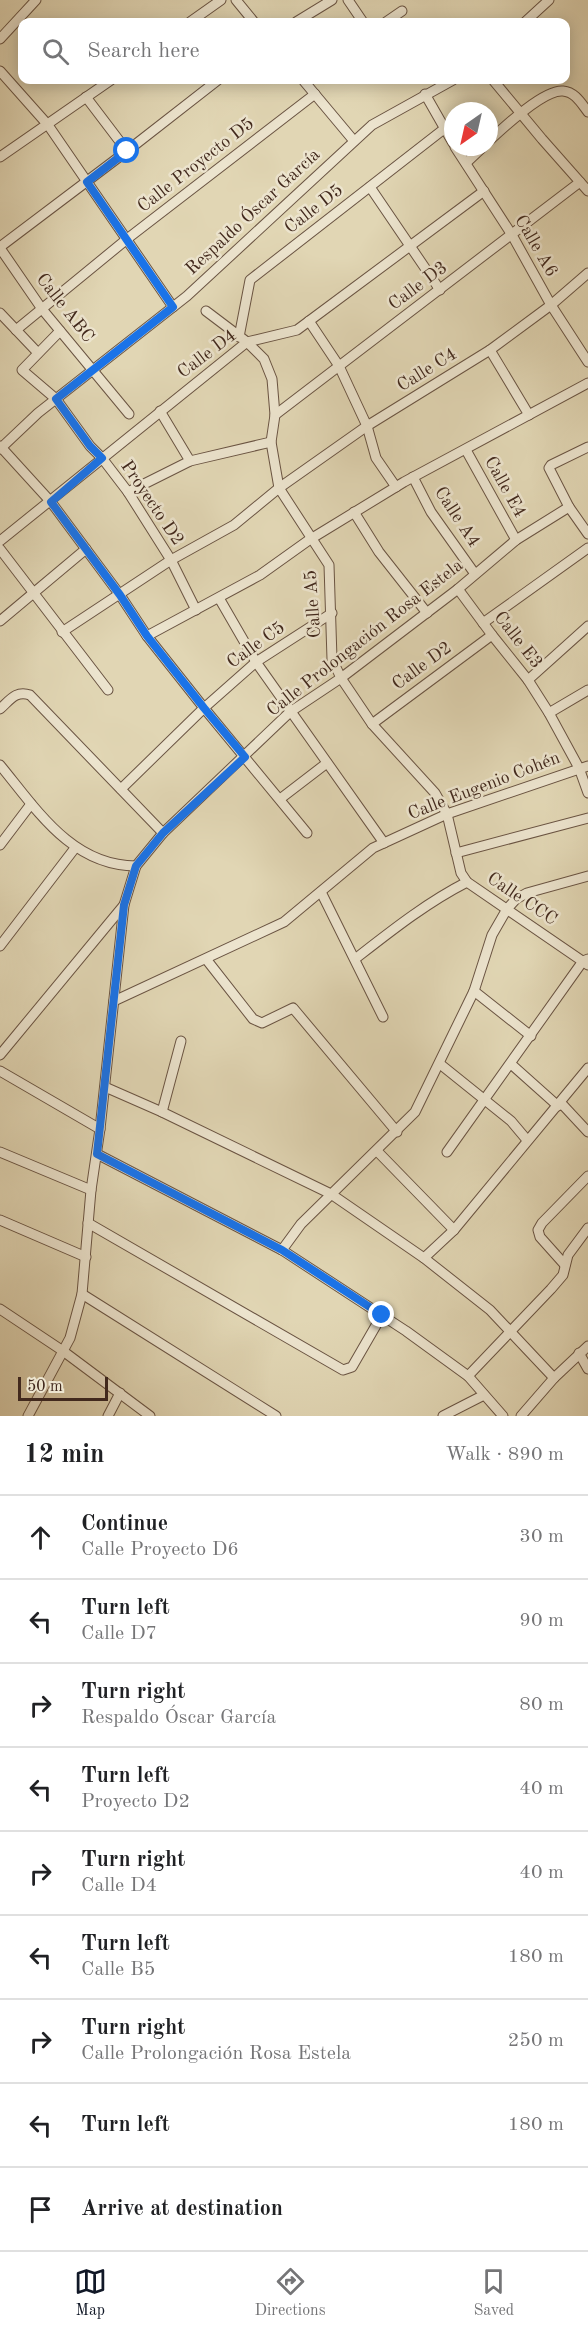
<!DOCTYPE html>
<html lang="en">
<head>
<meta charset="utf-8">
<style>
  body { margin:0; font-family:"Old Standard TT",serif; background:#f2f2f2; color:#202124 }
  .compass { position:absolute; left:444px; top:102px; width:54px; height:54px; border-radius:50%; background:#fff; box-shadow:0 3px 15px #0003; rotate:214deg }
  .scale { position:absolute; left:18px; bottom:15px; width:90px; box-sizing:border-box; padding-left:6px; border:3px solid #42291d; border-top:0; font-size:16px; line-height:21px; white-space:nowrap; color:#42291d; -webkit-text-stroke:4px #ece4ce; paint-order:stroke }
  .stop { position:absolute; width:18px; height:18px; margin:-14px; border:4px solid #1a73e8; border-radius:50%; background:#fff }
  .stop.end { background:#1a73e8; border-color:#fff; box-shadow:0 2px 6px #0008 }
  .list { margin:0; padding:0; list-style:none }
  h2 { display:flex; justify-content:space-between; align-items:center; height:78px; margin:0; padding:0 24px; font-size:26px }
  h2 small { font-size:20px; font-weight:400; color:#757577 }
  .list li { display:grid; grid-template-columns:39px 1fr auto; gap:18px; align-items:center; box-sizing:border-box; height:84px; padding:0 24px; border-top:2px solid #e0e0e0 }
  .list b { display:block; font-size:22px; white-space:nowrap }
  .list p { margin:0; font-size:20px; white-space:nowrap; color:#757577 }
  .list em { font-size:20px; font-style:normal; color:#757577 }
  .icon { flex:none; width:33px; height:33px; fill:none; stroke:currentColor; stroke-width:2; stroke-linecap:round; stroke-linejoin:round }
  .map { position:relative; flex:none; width:588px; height:1416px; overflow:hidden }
  .search { position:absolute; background:#fff; box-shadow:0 3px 15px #0003; left:18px; right:18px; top:18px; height:66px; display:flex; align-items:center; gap:15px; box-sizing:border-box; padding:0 21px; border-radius:12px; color:#757577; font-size:22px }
  .sheet { height:834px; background:#fff }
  nav { display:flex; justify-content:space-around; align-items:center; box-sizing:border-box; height:84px; border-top:2px solid #e0e0e0; background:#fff; font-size:16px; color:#757577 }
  nav a { display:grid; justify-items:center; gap:3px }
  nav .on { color:#111827 }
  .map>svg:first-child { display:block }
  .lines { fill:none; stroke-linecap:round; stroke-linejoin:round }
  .minor-casing { stroke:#6a5443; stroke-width:11 }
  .minor { stroke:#ece4ce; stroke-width:9 }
  .route { stroke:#1a73e8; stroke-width:8 }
  .labels { text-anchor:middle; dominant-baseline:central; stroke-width:5; stroke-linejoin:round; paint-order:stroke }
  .street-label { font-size:18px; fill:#42291d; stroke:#ece4ce }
</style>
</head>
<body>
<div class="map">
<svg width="588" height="1416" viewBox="0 0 588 1416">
  <rect width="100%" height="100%" fill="#e1d6b4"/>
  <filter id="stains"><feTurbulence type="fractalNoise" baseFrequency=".00333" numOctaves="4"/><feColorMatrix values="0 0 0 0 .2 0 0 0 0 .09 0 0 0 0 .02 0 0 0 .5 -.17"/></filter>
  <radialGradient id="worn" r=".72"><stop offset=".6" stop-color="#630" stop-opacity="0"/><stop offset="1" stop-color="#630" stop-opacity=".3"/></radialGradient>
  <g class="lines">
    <defs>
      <g id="minor">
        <polyline points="236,0 254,22"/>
        <polyline points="348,0 363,22"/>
        <polyline points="190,22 221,0"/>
        <polyline points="296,22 332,0"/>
        <polyline points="386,22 402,11"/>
        <polyline points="525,22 549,0"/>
        <polyline points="0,39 36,0"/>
        <polyline points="0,71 48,125 173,307"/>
        <polyline points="303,80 354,141"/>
        <polyline points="493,80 542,139 588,191"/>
        <polyline points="425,94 453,143"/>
        <polyline points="86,97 127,151"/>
        <path d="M489 141C503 128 544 89 563 91 575 92 581 103 588 112"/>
        <polyline points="455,147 512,235 551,305 588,362"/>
        <polyline points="0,157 111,80"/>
        <polyline points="466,163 483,147"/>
        <polyline points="370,187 440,290"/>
        <polyline points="0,247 127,151 218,80"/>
        <polyline points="0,248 42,309 129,414"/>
        <polyline points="206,311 247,342 264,359 272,379 275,415 271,442 279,488 329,565 332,659 341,678 372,724 435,793 447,814 461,873 467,882 588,965"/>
        <polyline points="0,313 38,353"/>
        <polyline points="309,321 339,366 367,426 376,458 396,487"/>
        <polyline points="16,330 127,239 315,94"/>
        <polyline points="60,331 22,370 56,399 90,446 102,458 128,492 171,560 196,610"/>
        <polyline points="239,337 250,280 444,129"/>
        <polyline points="490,350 529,415"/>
        <polyline points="160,411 190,461"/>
        <polyline points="275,415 580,182"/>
        <polyline points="0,446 51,502 120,595 147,636 204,708 307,833"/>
        <polyline points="588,447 551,465 549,468 569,507 588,534"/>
        <polyline points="0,449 38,413 187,296 372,125 453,80"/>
        <polyline points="466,450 516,540"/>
        <polyline points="413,477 431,512 475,574"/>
        <polyline points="128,492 190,461 271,442"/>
        <polyline points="354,512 379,552 427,613"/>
        <polyline points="0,541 247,342 297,330 484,191"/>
        <polyline points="0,549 108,690"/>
        <polyline points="458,589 492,635 528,680 549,713 579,768 588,793"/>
        <polyline points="219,598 256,662 384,843"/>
        <polyline points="0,621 86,549"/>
        <polyline points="483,623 588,548"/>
        <polyline points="62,632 171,560 234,525 279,488 367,426 490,350 551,305 588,273"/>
        <polyline points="147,636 260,575 309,540 404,482 588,383"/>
        <polyline points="528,680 588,626"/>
        <path d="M0 709C10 700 16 690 30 695L163 833"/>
        <polyline points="549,713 588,690"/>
        <polyline points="372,724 492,635"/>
        <path d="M0 765C37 810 72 866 136 866"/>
        <polyline points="121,789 204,708 256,662 332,613"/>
        <polyline points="280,799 327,763"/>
        <polyline points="0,845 31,804"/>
        <polyline points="456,853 588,818"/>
        <polyline points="321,892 383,1017"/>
        <polyline points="0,946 75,848"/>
        <polyline points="206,959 253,1019 262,1023 293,1008 397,1132"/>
        <path d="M355 959C391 931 426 903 467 882"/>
        <polyline points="474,991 531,1036"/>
        <polyline points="114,1001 284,922 373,848 447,814 588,766"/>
        <polyline points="0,1055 124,905"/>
        <polyline points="440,1064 511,1121 527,1140"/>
        <polyline points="511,1064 558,1106"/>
        <polyline points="0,1071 100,1129"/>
        <polyline points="105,1087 162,1112 331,1194 424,1258 490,1310 554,1378"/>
        <polyline points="561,1103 588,1132"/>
        <polyline points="162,1112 181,1041"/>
        <polyline points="377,1151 454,1230"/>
        <polyline points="0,1152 91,1190"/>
        <polyline points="447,1152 583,961 588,959"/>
        <polyline points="97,1154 282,1250 406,1331 468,1376 503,1416"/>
        <polyline points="0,1220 86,1257"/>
        <polyline points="88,1223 343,1370 352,1367 382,1315"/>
        <polyline points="282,1250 301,1224 415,1112 474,991 492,935 507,909 516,899 527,893 588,876"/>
        <polyline points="424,1258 454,1230 588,1068"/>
        <polyline points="565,1265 540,1237 538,1230 542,1223 588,1176"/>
        <polyline points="82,1294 276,1416"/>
        <polyline points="0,1309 63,1351 150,1416"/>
        <polyline points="579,1353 588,1369"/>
        <polyline points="468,1376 551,1289 563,1275 568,1255 588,1228"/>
        <polyline points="28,1416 70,1338 82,1294 91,1190 100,1129 124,905 136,866 163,833 290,712 341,678 458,589 516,540 569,507"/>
        <polyline points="108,1416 120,1393"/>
        <polyline points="443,1416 484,1395"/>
        <polyline points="521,1416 554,1378 588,1346"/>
      </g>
    </defs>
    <!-- minor casing -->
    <use href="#minor" class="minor-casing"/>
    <!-- minor -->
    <use href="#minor" class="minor"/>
  </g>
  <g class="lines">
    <!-- route -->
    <polyline class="route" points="127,151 87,182 173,307 56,399 90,446 102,458 51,502 120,595 147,636 204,708 245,757 163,833 136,866 124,905 97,1154 282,1250 382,1315"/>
  </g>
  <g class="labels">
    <!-- street labels -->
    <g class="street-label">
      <text transform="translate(196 165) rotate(-38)">Calle Proyecto D5</text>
      <text transform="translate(314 209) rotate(-38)">Calle D5</text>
      <text transform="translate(253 212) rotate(-43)">Respaldo Óscar García</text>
      <text transform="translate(536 246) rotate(60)">Calle A6</text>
      <text transform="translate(418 286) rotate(-37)">Calle D3</text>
      <text transform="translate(65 308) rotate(52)">Calle ABC</text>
      <text transform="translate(207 354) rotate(-37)">Calle D4</text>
      <text transform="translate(427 370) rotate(-32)">Calle C4</text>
      <text transform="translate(505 487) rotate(61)">Calle E4</text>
      <text transform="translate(152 503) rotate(56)">Proyecto D2</text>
      <text transform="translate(457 517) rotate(57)">Calle A4</text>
      <text transform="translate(313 604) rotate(-94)">Calle A5</text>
      <text transform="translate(365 638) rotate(-38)">Calle Prolongación Rosa Estela</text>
      <text transform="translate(518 640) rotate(52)">Calle E3</text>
      <text transform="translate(256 645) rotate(-36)">Calle C5</text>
      <text transform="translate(422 666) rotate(-36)">Calle D2</text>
      <text transform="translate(484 786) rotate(-21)">Calle Eugenio Cohén</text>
      <text transform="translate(522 899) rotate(34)">Calle CCC</text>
    </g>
  </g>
  <rect width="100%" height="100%" filter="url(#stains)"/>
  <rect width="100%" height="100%" fill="url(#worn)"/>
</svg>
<svg class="compass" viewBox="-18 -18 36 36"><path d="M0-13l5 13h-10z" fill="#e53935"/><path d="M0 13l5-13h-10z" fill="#757577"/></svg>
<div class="scale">50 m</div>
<div class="stop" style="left:127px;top:151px"></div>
<div class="stop end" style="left:382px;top:1315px"></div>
<div class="search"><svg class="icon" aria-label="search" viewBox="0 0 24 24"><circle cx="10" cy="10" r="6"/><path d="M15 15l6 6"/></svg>Search here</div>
</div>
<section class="sheet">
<h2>12 min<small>Walk · 890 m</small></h2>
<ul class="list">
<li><svg class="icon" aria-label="ahead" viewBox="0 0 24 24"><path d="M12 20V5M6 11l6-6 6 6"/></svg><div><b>Continue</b><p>Calle Proyecto D6</p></div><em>30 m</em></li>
<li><svg class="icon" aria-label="left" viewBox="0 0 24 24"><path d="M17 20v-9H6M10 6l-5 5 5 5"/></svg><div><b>Turn left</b><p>Calle D7</p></div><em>90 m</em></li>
<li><svg class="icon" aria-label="right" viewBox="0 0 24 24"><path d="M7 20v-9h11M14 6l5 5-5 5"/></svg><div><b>Turn right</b><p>Respaldo Óscar García</p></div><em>80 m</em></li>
<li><svg class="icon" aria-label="left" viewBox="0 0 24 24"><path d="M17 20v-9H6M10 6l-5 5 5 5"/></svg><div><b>Turn left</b><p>Proyecto D2</p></div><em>40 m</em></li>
<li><svg class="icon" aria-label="right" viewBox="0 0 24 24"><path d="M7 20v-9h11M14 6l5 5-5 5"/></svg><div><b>Turn right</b><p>Calle D4</p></div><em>40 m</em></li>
<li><svg class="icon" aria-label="left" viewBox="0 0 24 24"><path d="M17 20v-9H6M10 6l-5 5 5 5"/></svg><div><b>Turn left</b><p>Calle B5</p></div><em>180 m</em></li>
<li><svg class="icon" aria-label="right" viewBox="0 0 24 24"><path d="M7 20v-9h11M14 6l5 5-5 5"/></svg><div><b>Turn right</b><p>Calle Prolongación Rosa Estela</p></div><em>250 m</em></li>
<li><svg class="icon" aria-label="left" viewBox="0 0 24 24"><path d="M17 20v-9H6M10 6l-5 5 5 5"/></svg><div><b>Turn left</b></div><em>180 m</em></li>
<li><svg class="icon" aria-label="arrive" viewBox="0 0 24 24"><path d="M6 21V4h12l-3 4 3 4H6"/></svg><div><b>Arrive at destination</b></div></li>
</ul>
</section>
<nav>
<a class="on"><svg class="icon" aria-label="map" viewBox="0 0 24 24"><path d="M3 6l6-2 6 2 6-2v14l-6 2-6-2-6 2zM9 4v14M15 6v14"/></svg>Map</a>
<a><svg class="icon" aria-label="directions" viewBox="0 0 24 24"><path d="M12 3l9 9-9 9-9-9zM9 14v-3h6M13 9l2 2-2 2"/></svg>Directions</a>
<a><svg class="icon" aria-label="saved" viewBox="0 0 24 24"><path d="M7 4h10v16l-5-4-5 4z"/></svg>Saved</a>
</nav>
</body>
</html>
